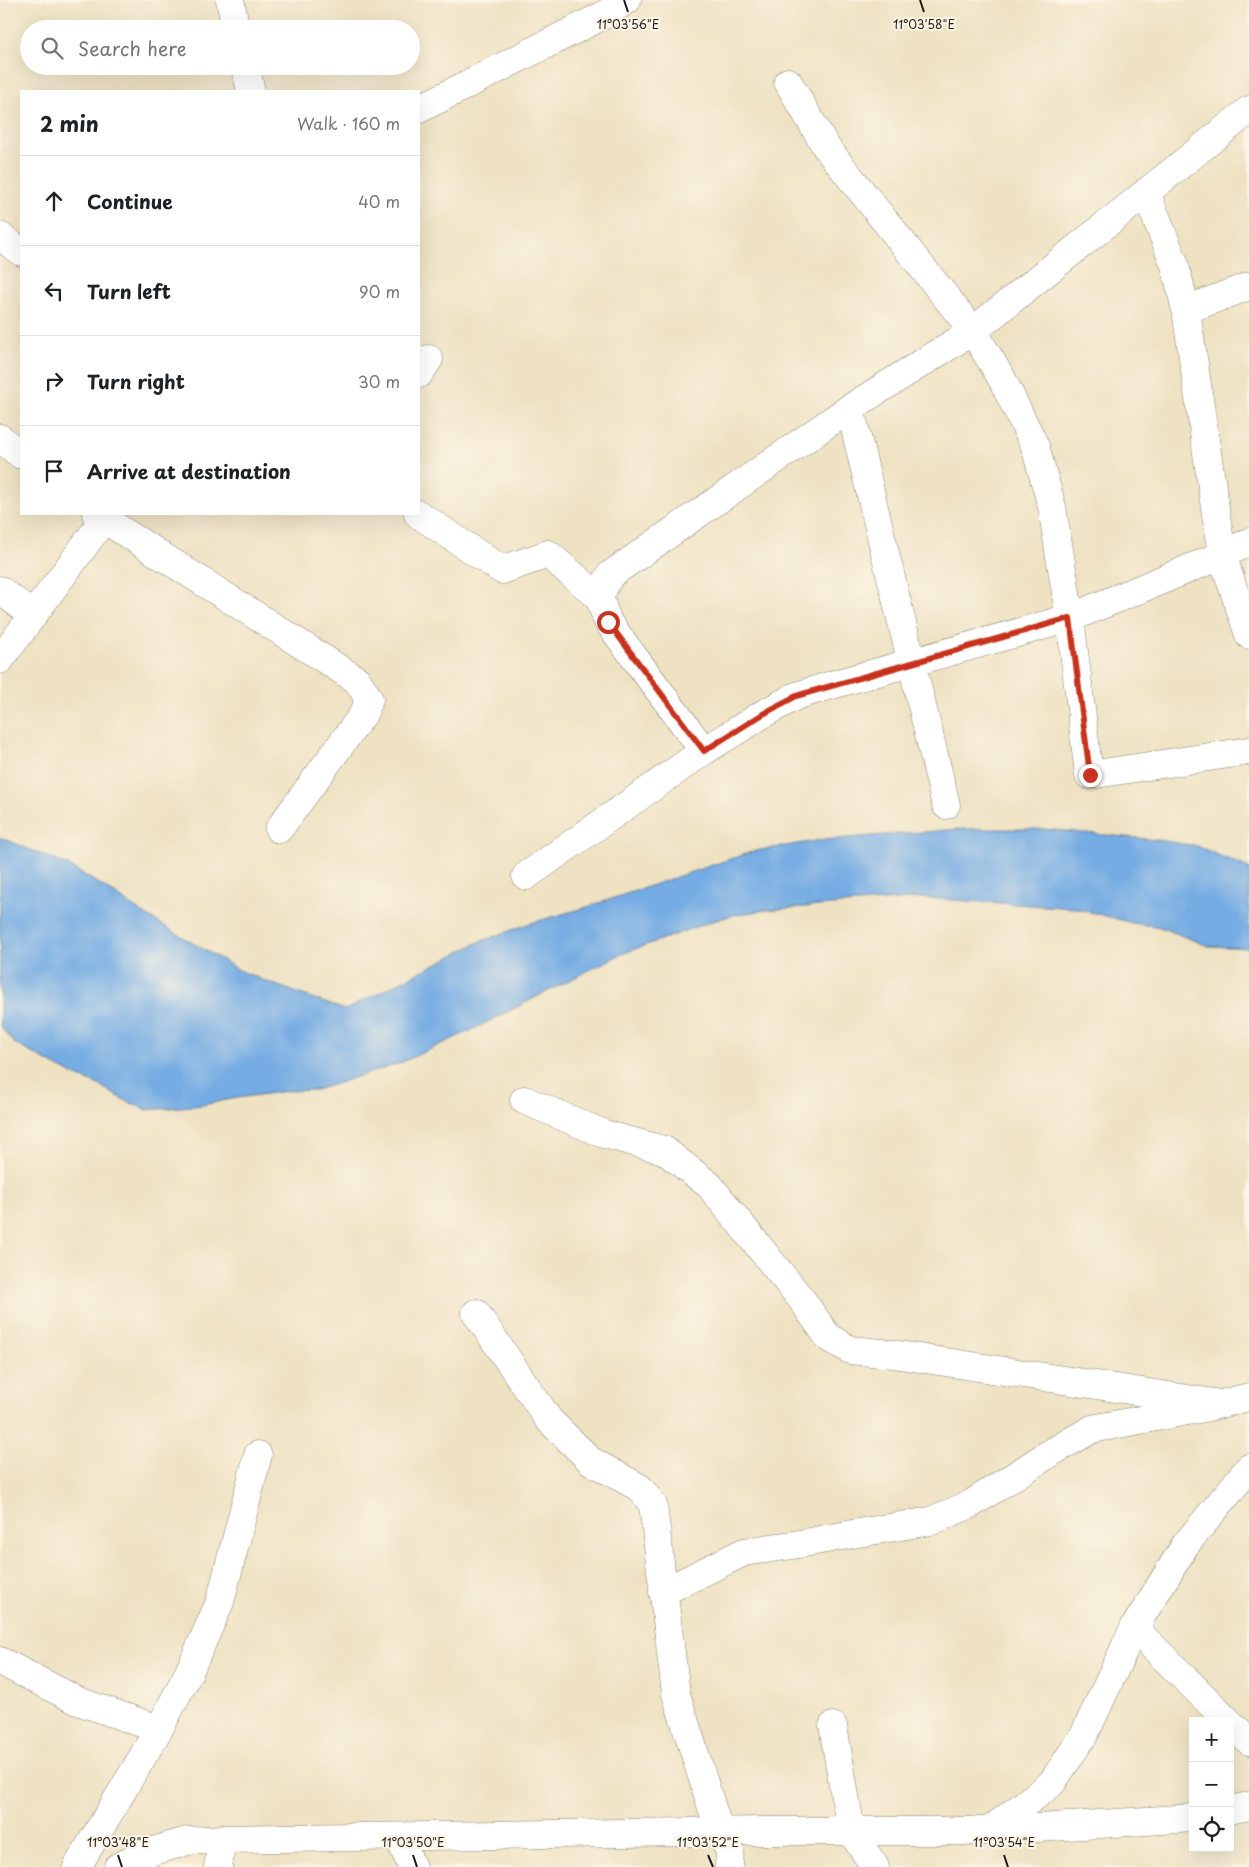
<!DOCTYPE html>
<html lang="en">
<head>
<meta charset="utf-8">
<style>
  body { margin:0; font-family:"Playpen Sans",sans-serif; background:#f2f2f2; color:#202124 }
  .controls { position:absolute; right:15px; bottom:15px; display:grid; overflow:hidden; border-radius:0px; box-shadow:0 5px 20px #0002 }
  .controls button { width:45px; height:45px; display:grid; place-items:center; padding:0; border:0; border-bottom:1px solid #e0e0e0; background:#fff; color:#202124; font:25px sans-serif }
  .stop { position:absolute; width:15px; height:15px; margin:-11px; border:4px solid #c8321e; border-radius:50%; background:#fff }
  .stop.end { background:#c8321e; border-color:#fff; box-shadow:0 1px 5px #0008 }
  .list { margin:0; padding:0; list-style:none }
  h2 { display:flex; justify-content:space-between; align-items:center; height:65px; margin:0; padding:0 20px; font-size:21px }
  h2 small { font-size:16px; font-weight:400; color:#757577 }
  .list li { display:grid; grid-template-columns:32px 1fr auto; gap:15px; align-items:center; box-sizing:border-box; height:90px; padding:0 20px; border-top:1px solid #e0e0e0 }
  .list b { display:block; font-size:19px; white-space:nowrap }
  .list em { font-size:16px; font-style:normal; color:#757577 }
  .icon { flex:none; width:28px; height:28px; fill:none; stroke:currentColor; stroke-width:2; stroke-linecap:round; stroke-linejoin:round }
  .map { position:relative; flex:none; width:1249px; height:1867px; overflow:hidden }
  .search { position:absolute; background:#fff; box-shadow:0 5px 20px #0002; left:20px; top:20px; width:400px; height:55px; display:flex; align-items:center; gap:12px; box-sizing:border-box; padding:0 18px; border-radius:28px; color:#757577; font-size:19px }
  .panel { position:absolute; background:#fff; box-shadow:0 5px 20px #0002; left:20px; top:90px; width:400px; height:425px; border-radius:0px }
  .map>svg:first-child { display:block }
  .water { fill:#74ace3; stroke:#486480 }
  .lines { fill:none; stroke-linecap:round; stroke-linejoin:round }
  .street-casing { stroke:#867f70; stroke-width:29 }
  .street { stroke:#fff; stroke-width:28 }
  .route { stroke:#c8321e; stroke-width:6 }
  .ticks { fill:none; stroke:#1c1c1c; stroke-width:2 }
  .ticks-label { font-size:12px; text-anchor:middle; fill:#1c1c1c; stroke:#fcf5e5; stroke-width:4; stroke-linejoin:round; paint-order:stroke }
</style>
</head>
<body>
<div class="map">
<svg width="1249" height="1867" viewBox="0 0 1249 1867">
  <rect width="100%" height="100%" fill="#fcf5e5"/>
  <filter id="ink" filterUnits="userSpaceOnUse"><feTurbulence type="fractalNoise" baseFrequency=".02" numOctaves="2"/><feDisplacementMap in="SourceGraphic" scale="10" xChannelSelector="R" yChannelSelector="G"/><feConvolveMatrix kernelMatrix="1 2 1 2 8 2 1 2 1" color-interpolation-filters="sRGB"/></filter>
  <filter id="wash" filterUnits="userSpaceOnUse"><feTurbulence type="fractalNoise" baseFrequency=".0096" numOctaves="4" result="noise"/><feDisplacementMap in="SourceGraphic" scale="20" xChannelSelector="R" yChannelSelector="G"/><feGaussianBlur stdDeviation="1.12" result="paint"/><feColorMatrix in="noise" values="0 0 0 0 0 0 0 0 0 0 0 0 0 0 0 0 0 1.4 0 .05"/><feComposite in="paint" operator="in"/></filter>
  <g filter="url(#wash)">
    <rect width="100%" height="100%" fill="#efe2c3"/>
    <!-- water -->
    <polygon class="water" points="960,829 1044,829 1157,840 1197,846 1249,868 1249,948 1208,946 1160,927 1132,923 1075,908 923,898 767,910 733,915 707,923 619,955 470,1031 398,1064 316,1090 287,1091 231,1099 203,1105 147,1110 122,1099 99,1085 71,1074 15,1044 0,1026 0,837 69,866 101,885 149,917 239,970 265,981 345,1010 479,942 531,923 587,907 754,851 822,840"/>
  </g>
  <g filter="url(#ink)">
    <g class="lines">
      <defs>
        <g id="street">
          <polyline points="230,0 236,29"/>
          <polyline points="245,66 251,91"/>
          <polyline points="788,82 826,147 973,331 1002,379 1035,446 1052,507 1070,618 1089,775 1249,751"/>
          <polyline points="419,109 602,16 627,0"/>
          <polyline points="1146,192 1175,265 1186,310 1222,555 1249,635"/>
          <polyline points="0,236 21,252"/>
          <polyline points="1186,310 1249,286"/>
          <polyline points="419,374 429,359"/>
          <polyline points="850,408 946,805"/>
          <polyline points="0,438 21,455"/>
          <polyline points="96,514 357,680 369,699 364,713 279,829"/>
          <polyline points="418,514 502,570 548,554 599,597 608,622 704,751"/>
          <polyline points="0,590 33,615"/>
          <polyline points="599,597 610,575 850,408 973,331 1249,110"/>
          <polyline points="0,660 108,514"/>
          <polyline points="526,876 704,751 763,714 796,696 828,686 1070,618 1222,555 1249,542"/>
          <polyline points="524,1100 604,1134 664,1150 709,1185 802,1300 828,1337 850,1350 893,1354 1221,1404"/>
          <polyline points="476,1313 549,1420 591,1461 640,1488 653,1505 676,1694 720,1833 730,1851 729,1867"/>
          <polyline points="663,1592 744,1552 799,1544 858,1533 931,1521 971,1504 1047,1455 1092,1429 1209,1407 1249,1397"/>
          <polyline points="1134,1628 1228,1721"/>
          <polyline points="0,1661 78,1701 159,1729"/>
          <polyline points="1230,1723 1249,1741"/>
          <polyline points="833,1726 851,1831 875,1867"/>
          <polyline points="1230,1810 1249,1806"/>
          <polyline points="989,1831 1051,1784 1084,1735 1134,1628 1186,1544 1249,1468"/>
          <polyline points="399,1837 412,1867"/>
          <polyline points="77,1867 159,1729 188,1674 220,1602 258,1455"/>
          <polyline points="118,1867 140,1855 187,1841 222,1839 764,1831 989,1831 1193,1818"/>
          <polyline points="218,1867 222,1839"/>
        </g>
      </defs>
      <!-- street casing -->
      <use href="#street" class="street-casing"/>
      <!-- street -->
      <use href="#street" class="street"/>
    </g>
  </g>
  <g class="lines" filter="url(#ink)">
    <!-- route -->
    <polyline class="route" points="608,622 704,751 763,714 796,696 1070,618 1090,775"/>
  </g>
  <!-- ticks -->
  <path class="ticks" d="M624 0 628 12M920 0 924 12M118 1855 122 1867M413 1855 417 1867M708 1855 713 1867M1004 1855 1008 1867"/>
  <g class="ticks-label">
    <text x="628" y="29">11°03'56"E</text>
    <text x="924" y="29">11°03'58"E</text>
    <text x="118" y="1847">11°03'48"E</text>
    <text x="413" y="1847">11°03'50"E</text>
    <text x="708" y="1847">11°03'52"E</text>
    <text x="1004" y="1847">11°03'54"E</text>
  </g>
</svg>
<div class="controls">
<button>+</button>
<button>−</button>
<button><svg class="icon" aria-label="locate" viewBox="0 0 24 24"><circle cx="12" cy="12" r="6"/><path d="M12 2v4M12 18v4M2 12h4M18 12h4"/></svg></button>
</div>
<div class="stop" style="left:608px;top:622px"></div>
<div class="stop end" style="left:1090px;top:775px"></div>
<div class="search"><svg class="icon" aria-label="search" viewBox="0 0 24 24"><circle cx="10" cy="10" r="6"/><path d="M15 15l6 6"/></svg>Search here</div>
<section class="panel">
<h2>2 min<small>Walk · 160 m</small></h2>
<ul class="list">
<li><svg class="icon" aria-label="ahead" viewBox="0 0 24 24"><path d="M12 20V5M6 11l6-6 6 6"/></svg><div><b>Continue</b></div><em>40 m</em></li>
<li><svg class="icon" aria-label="left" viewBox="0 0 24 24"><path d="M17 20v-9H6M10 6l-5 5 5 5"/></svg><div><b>Turn left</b></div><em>90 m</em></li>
<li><svg class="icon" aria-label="right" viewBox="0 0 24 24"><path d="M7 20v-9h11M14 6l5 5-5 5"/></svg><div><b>Turn right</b></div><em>30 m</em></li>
<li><svg class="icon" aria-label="arrive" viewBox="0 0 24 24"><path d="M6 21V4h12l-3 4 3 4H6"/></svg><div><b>Arrive at destination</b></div></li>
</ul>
</section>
</div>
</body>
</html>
